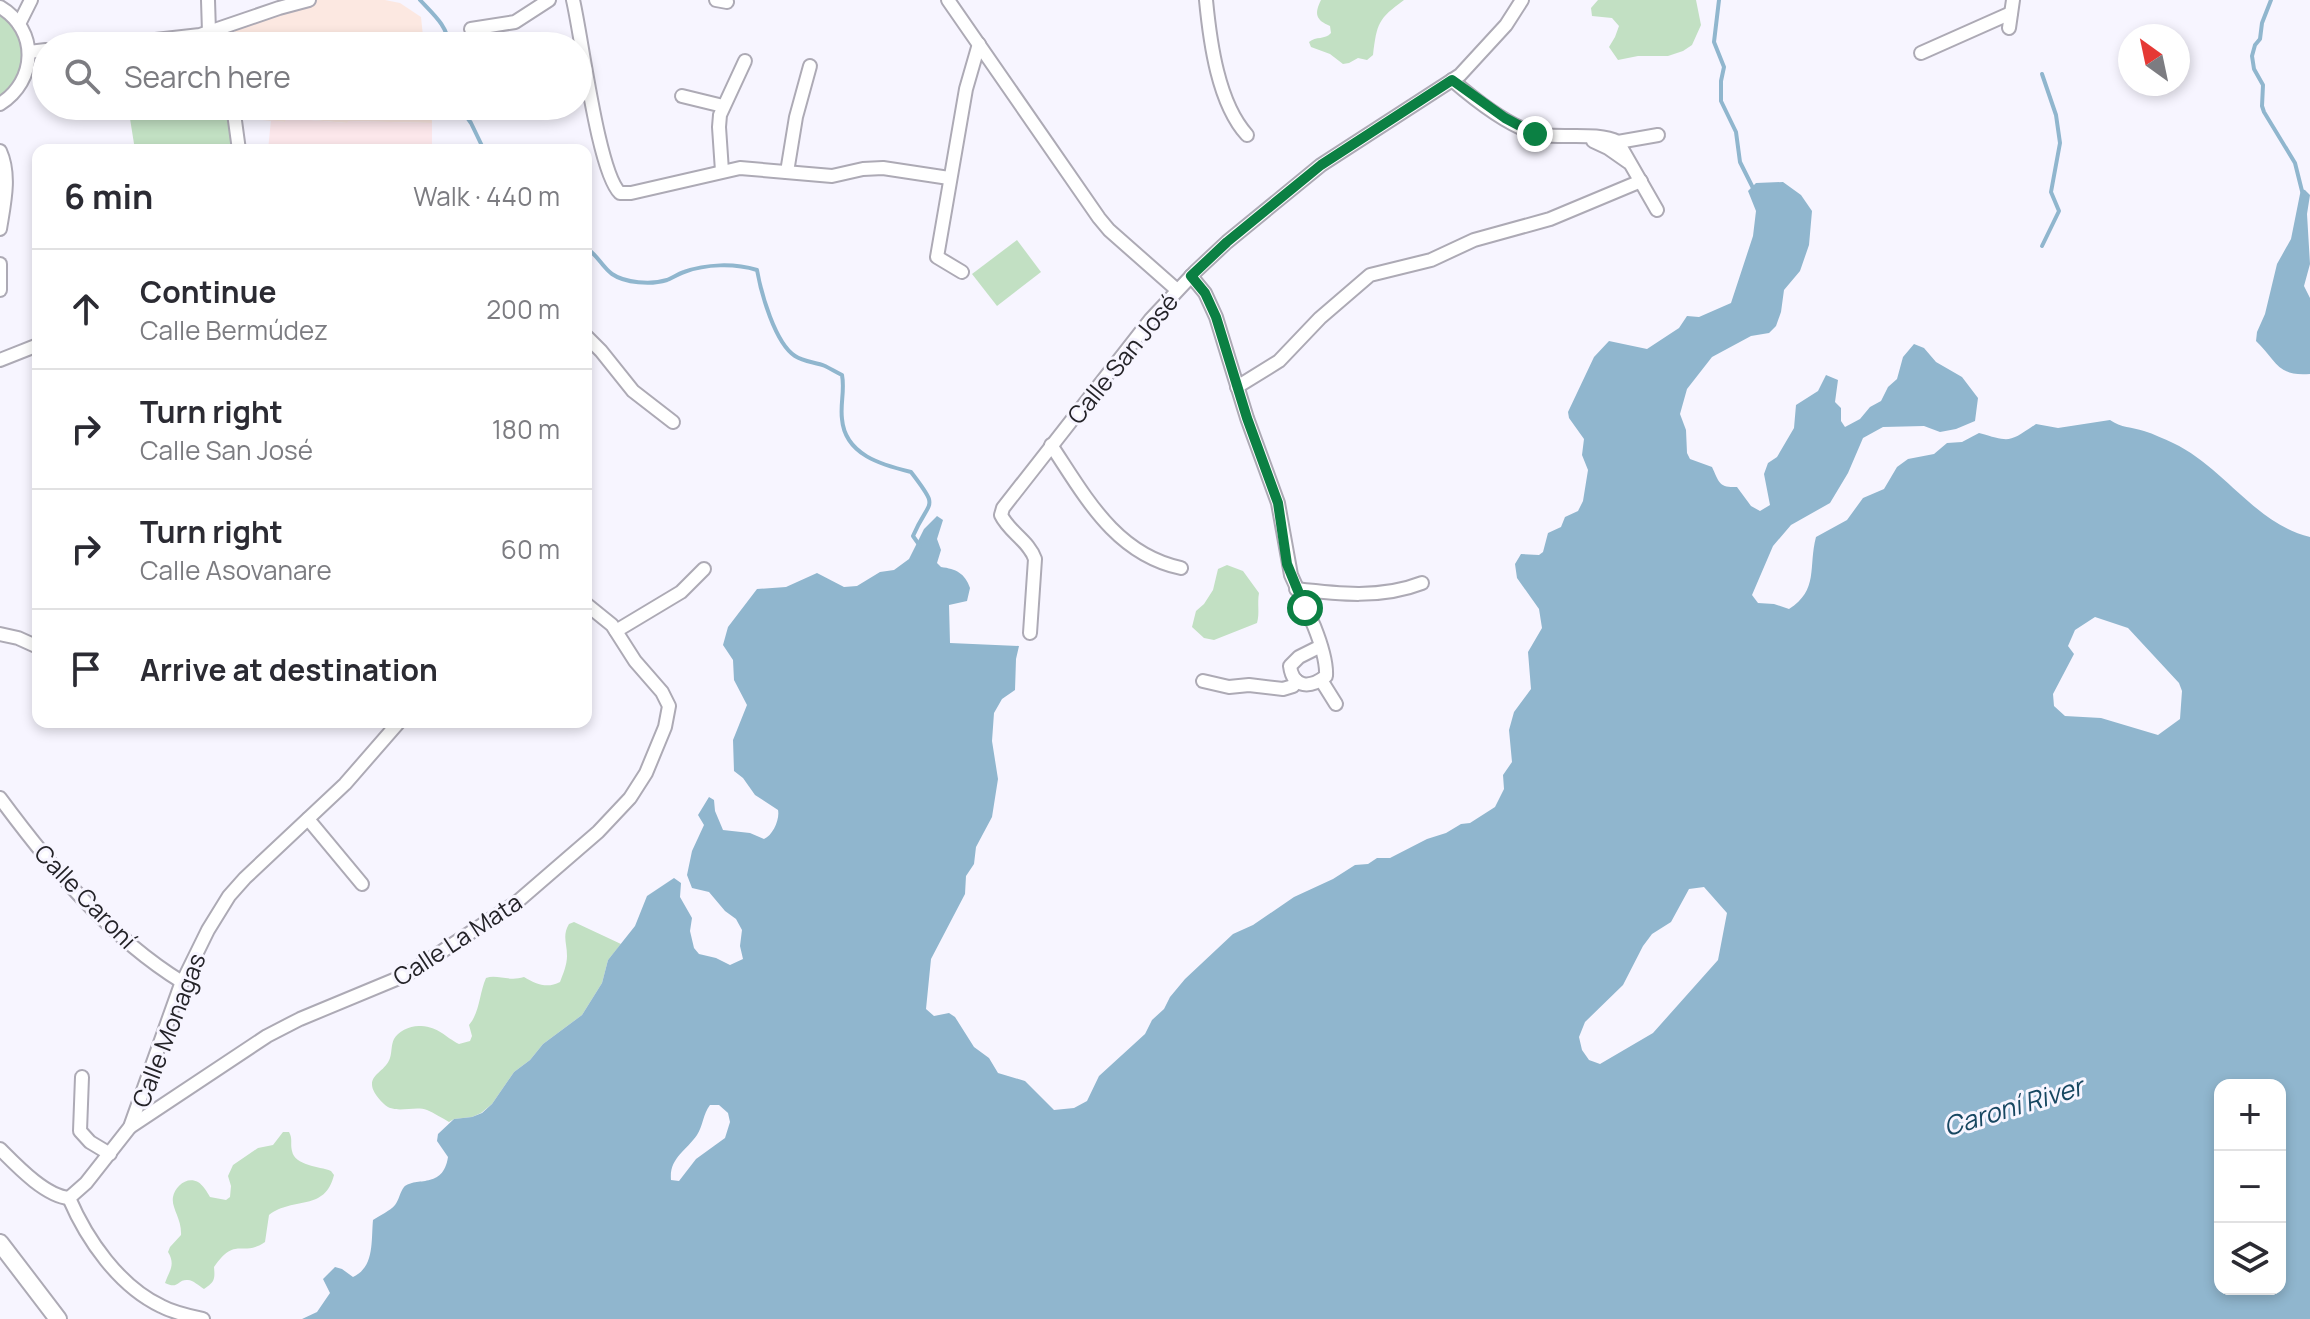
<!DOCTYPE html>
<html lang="en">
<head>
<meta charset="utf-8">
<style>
  body { margin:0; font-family:Manrope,sans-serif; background:#f7f7f7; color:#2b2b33 }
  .controls { position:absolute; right:24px; bottom:24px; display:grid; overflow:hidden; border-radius:16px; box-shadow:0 4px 12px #0003 }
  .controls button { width:72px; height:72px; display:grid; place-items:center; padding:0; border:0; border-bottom:2px solid #e1e1e2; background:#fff; color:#2b2b33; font:40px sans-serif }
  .compass { position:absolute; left:2118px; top:24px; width:72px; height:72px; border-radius:50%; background:#fff; box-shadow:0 4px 12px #0003; rotate:327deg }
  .stop { position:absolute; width:24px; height:24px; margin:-18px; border:6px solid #0b8043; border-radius:50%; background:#fff }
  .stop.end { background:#0b8043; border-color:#fff; box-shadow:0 2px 8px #0008 }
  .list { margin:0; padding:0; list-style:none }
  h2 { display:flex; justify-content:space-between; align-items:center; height:104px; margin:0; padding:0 32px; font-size:34px }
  h2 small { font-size:26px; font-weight:400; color:#7c7c81 }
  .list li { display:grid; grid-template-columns:52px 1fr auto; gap:24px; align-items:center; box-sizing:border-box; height:120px; padding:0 32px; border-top:2px solid #e1e1e2 }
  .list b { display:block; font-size:30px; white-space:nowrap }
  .list p { margin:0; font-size:26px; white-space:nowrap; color:#7c7c81 }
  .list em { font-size:26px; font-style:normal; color:#7c7c81 }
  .icon { flex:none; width:44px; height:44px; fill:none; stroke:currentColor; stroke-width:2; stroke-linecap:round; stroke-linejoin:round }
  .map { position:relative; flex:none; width:2310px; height:1319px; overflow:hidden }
  .search { position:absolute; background:#fff; box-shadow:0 4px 12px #0003; left:32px; top:32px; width:560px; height:88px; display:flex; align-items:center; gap:20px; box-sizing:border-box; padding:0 28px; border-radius:44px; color:#7c7c81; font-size:30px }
  .panel { position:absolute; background:#fff; box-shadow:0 4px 12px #0003; left:32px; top:144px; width:560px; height:584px; border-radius:16px }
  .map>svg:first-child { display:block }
  .commercial { fill:#fce8e1 }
  .education { fill:#fce7eb }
  .green { fill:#c2e0c3 }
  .water { fill:#90b6ce; fill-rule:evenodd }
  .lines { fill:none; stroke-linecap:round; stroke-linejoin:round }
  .stream { stroke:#90b6ce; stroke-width:4 }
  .minor-casing { stroke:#adaab5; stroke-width:16 }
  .major-casing { stroke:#adaab5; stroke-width:20 }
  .minor { stroke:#fff; stroke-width:12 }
  .major { stroke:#fff; stroke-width:16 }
  .route { stroke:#0b8043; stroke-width:10 }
  .labels { text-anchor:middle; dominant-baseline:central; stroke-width:6; stroke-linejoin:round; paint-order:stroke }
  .street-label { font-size:24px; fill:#242328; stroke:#f7f5ff }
  .water-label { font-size:26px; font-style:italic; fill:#174761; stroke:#f7f5ff }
</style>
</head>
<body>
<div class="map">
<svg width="2310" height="1319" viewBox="0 0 2310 1319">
  <rect width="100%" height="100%" fill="#f7f5ff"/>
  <!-- commercial -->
  <g class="commercial">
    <polygon points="316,0 385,0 400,3 421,17 424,46 235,46 235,25"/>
    <polygon points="239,106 431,106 432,123 348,121 348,123 287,118 286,122 240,118"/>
  </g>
  <!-- education -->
  <polygon class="education" points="286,118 347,123 348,121 432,123 432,150 268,150 271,120 285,122"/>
  <!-- green -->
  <g class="green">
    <path d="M1321 0H1404C1378 19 1377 23 1373 55L1367 60 1358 58 1349 63 1343 64 1330 54 1311 47 1309 42C1316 36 1325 40 1331 33L1330 26C1316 20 1314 14 1321 0Z"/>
    <polygon points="1598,0 1696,0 1701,25 1692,45 1683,51 1668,56 1638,56 1618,60 1609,47 1615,37 1619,26 1612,18 1592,16 1591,8"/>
    <polygon points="0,5 12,16 29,62 0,104"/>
    <polygon points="128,106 231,106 238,150 135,150"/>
    <polygon points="1017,240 1041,272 997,306 972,274"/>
    <path d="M1227 565 1243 571 1259 593C1257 604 1260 613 1257 623L1214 640 1204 638 1192 627 1196 611 1204 604 1213 590 1218 569Z"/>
    <path d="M574 922 621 944 608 960 602 983 582 1015 543 1044 530 1060 514 1072 492 1104 481 1113 472 1117 454 1119 449 1122C442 1118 434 1113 427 1110 414 1105 395 1115 384 1104 356 1076 385 1075 390 1058 392 1052 391 1045 394 1039 398 1031 411 1025 421 1026 439 1027 445 1037 459 1044L470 1041 472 1036 469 1025C480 1012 479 994 486 978 497 974 509 982 524 977 536 984 547 989 560 982 563 974 567 965 567 956 567 943 562 936 569 924Z"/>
    <path d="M283 1132H289C293 1139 290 1143 292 1151 295 1166 319 1166 331 1171L334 1175C325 1212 294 1196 269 1215L265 1242C242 1258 236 1235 214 1267 215 1279 215 1282 204 1289 199 1286 193 1280 188 1280 177 1279 179 1290 165 1283 169 1271 176 1265 168 1252L170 1247 181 1235C182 1219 171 1208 173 1197 175 1186 187 1176 198 1182 203 1185 207 1192 210 1197L226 1200 230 1197 231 1186 228 1176 233 1165 258 1148 273 1145Z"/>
  </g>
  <!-- water -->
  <g class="water">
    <path d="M1783 182 1801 195 1812 211 1809 245 1800 271 1784 290 1781 312 1776 326 1769 333 1751 336 1712 357 1687 389 1680 414 1686 430 1687 453 1690 459 1712 467C1719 482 1719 488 1737 487L1751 506 1760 511 1770 505 1764 474 1768 463 1777 457 1794 428 1796 405 1818 391 1826 375 1838 380 1835 402 1841 408V421L1845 427 1860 419 1870 407 1881 401 1888 387 1897 379 1903 357 1914 344 1924 348 1936 362 1962 377 1978 398 1975 421 1956 429 1940 432 1924 426 1883 427 1863 438 1848 473 1830 503 1791 525 1773 546 1752 595 1758 603 1774 604 1789 609C1819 590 1808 567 1816 537L1847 520 1863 498 1884 489 1897 467 1908 459 1934 454 1947 443 1962 442 1979 433C2011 442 2008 443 2036 424L2058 428 2110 420C2121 428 2132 427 2144 431 2154 434 2164 439 2173 443 2224 467 2254 523 2310 537V1319H302L317 1312 330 1293 323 1279 335 1267 342 1269 353 1277C375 1267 371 1240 373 1220 380 1215 390 1211 395 1205 399 1200 400 1192 404 1187 416 1176 443 1190 448 1157L437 1141 438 1134 454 1119 472 1117 482 1113 492 1104 514 1072 530 1060 543 1044 582 1015 602 983 608 960 635 926 647 896 674 878 681 883 680 897 692 918 690 931 694 948 699 954 716 958 730 965 743 959 740 946 742 930 736 919 725 911 709 892 692 888 687 875 692 851 704 825 698 815 709 797 714 800 715 811 723 830 750 833 764 839C773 835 780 819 778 810L755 795 743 778 734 771 733 740 747 705 734 680 733 660 723 645 728 627 757 589 786 587 817 573 844 587 857 586 880 572 894 570 909 559 924 529 937 516 943 520 937 539 941 550 937 563 941 567C956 569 965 573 970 588L967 601 949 605 950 643 1019 646 1016 659 1015 690 1002 699 994 713 992 741 998 779 992 817 976 847 974 864 966 876 965 894 931 959 926 1009 934 1016 949 1013 955 1017 974 1047 989 1058 998 1073 1025 1081 1054 1110 1074 1108 1087 1101 1099 1076 1145 1034 1152 1020 1164 1009 1170 997 1185 979 1233 934 1253 925 1294 897 1333 879 1355 865 1368 864 1377 858H1390L1427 839 1446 833 1461 824 1470 823 1495 807 1504 789 1503 775 1512 762 1509 730 1514 712 1531 689 1528 652 1542 628 1539 609 1517 578 1515 564 1521 554 1539 555 1543 552 1548 533 1561 527 1565 517 1578 511 1583 501 1588 470 1582 455 1584 439 1569 418 1568 412 1594 357 1609 341 1647 349 1679 328 1687 316 1699 317 1731 303 1753 236 1756 211 1748 191 1756 183ZM2095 617 2128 628 2179 683 2182 691 2180 719 2158 735 2101 718 2065 716 2054 706 2053 694 2074 654 2068 646 2075 630ZM1704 887 1727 913 1718 960 1653 1033 1600 1064 1589 1060 1582 1050 1579 1037 1585 1022 1623 985 1643 946 1652 934 1671 922 1689 889ZM2220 1085H2280V1289H2220ZM710 1105H719L728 1113 730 1122 725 1138 696 1159 679 1181 671 1180C669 1158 686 1151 697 1135 703 1126 703 1114 710 1105Z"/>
    <path d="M2301 189 2305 190 2310 195 2307 214 2310 264 2304 286 2310 298V374C2277 377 2276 360 2256 341L2257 332 2265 314 2277 264 2291 239Z"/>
  </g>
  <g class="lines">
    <!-- stream -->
    <g class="stream">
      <path d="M420 0C433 14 448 26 449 46"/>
      <polyline points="1719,0 1714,42 1724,67 1721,81 1721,101 1736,132 1740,162 1755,192"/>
      <polyline points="2271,0 2262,23 2260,39 2255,45 2252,56 2254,69 2263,85 2262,106 2264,112 2295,163 2302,191"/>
      <polyline points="2042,74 2056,115 2060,143 2051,192 2059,211 2042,246"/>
      <polyline points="459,106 471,123 484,150"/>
      <path d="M586 248C597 254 602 267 612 274 625 283 651 285 667 280 672 278 678 274 684 272 706 264 734 263 757 270 761 293 775 343 795 356 804 362 815 362 825 366 831 369 836 372 842 375 845 390 840 404 842 419 845 455 882 465 911 472 941 511 929 498 913 536L920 546"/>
    </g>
    <defs>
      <g id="minor">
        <polyline points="208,0 209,32"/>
        <path d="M573 0C582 38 598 172 620 193H631L740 168 832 176 863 169 883 168 949 178"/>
        <polyline points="716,0 727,2"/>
        <polyline points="948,0 1099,218 1109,230 1177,290"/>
        <path d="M1206 0C1210 42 1218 103 1247 135"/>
        <path d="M0 7C39 30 37 81 0 104"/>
        <polyline points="19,24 31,0"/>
        <polyline points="2009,28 2013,0"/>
        <polyline points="471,29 515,22 549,0"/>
        <polyline points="219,30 222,46"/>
        <polyline points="102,46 200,35 279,8 309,0"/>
        <polyline points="29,52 46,50"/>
        <polyline points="1921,53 2011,13"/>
        <path d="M1452 80C1474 99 1514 131 1543 135 1565 138 1599 132 1618 142L1657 210"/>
        <polyline points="682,96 723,106"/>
        <polyline points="233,106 239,150"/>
        <polyline points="1593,141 1608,148 1628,162"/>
        <polyline points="1618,142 1658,135"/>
        <path d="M0 151C11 175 4 204 0 229"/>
        <polyline points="722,171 719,127 720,115 745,61"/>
        <polyline points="787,172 796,117 810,66"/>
        <polyline points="0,264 0,290"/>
        <polyline points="962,272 937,257 966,89 979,44"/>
        <path d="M1191 276 1205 293 1216 317 1247 418 1278 503 1291 575 1314 626C1320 641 1327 660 1326 676 1311 688 1293 689 1290 666L1299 657 1321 646"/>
        <polyline points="586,336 601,351 633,391 673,422"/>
        <polyline points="0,360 38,345"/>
        <polyline points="1237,387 1279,361 1320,318 1370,275 1431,260 1474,240 1550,219 1641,181"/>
        <path d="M1051 445C1085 496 1115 554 1181 568"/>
        <path d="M1296 589C1338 594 1381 599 1422 583"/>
        <polyline points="616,631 681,592 704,569"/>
        <path d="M1030 633 1035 559C1029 541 1009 532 1001 515L1003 508 1151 319 1195 272 1227 242 1321 165 1460 75 1506 25 1522 0"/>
        <polyline points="0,634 18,638 38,647"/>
        <polyline points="1321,680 1336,704"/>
        <polyline points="1203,681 1229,687 1249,685 1283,689 1293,686 1297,681"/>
        <path d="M0 798C51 867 109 937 182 982"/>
        <polyline points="308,819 362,884"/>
        <polyline points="82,1077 80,1131 90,1142 110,1154"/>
        <polyline points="130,1127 267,1036 300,1019 406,975 517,902 598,832 630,798 646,773 665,727 669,706 662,692 635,661 612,625 586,604"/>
        <path d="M0 1149C16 1165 45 1196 69 1198"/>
        <polyline points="69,1198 86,1183 130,1127 180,987 208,930 229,896 245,878 345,784 399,722"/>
        <path d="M69 1198C87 1240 119 1286 161 1306 174 1313 189 1316 203 1319"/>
      </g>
      <polyline id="major" points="0,1243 58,1319"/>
    </defs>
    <!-- minor casing -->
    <use href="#minor" class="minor-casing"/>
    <!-- major casing -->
    <use href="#major" class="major-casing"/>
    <!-- minor -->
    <use href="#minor" class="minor"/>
    <!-- major -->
    <use href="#major" class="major"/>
  </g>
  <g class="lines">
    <!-- route -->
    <polyline class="route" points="1305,608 1287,564 1278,503 1247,418 1216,317 1205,293 1191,276 1227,242 1321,165 1452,80 1505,118 1535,134"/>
  </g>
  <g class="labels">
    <!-- street labels -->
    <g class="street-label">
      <text transform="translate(1122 358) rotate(-51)">Calle San José</text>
      <text transform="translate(86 896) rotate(46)">Calle Caroní</text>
      <text transform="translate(457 939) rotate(-33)">Calle La Mata</text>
      <text transform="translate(168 1030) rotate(-69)">Calle Monagas</text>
    </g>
    <!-- water labels -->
    <g class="water-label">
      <text transform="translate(2013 1106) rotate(-17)">Caroní River</text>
    </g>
  </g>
</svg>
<div class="controls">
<button>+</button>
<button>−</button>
<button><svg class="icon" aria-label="layers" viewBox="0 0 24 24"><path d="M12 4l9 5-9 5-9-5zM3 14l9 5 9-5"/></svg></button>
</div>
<svg class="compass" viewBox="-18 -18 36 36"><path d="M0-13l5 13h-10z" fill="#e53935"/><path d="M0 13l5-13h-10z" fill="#7c7c81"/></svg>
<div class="stop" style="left:1305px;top:608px"></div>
<div class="stop end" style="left:1535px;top:134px"></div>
<div class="search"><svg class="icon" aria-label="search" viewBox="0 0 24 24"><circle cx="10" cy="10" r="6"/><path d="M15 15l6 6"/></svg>Search here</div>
<section class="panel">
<h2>6 min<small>Walk · 440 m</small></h2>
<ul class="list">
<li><svg class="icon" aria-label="ahead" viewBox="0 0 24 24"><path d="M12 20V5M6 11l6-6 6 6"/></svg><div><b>Continue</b><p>Calle Bermúdez</p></div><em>200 m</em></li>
<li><svg class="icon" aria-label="right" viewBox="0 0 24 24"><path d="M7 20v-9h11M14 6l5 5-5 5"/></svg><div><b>Turn right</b><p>Calle San José</p></div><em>180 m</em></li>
<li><svg class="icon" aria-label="right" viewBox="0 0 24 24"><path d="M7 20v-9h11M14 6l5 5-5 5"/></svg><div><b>Turn right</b><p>Calle Asovanare</p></div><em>60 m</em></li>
<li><svg class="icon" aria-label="arrive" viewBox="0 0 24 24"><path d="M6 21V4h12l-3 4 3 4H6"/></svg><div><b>Arrive at destination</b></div></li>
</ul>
</section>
</div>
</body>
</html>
